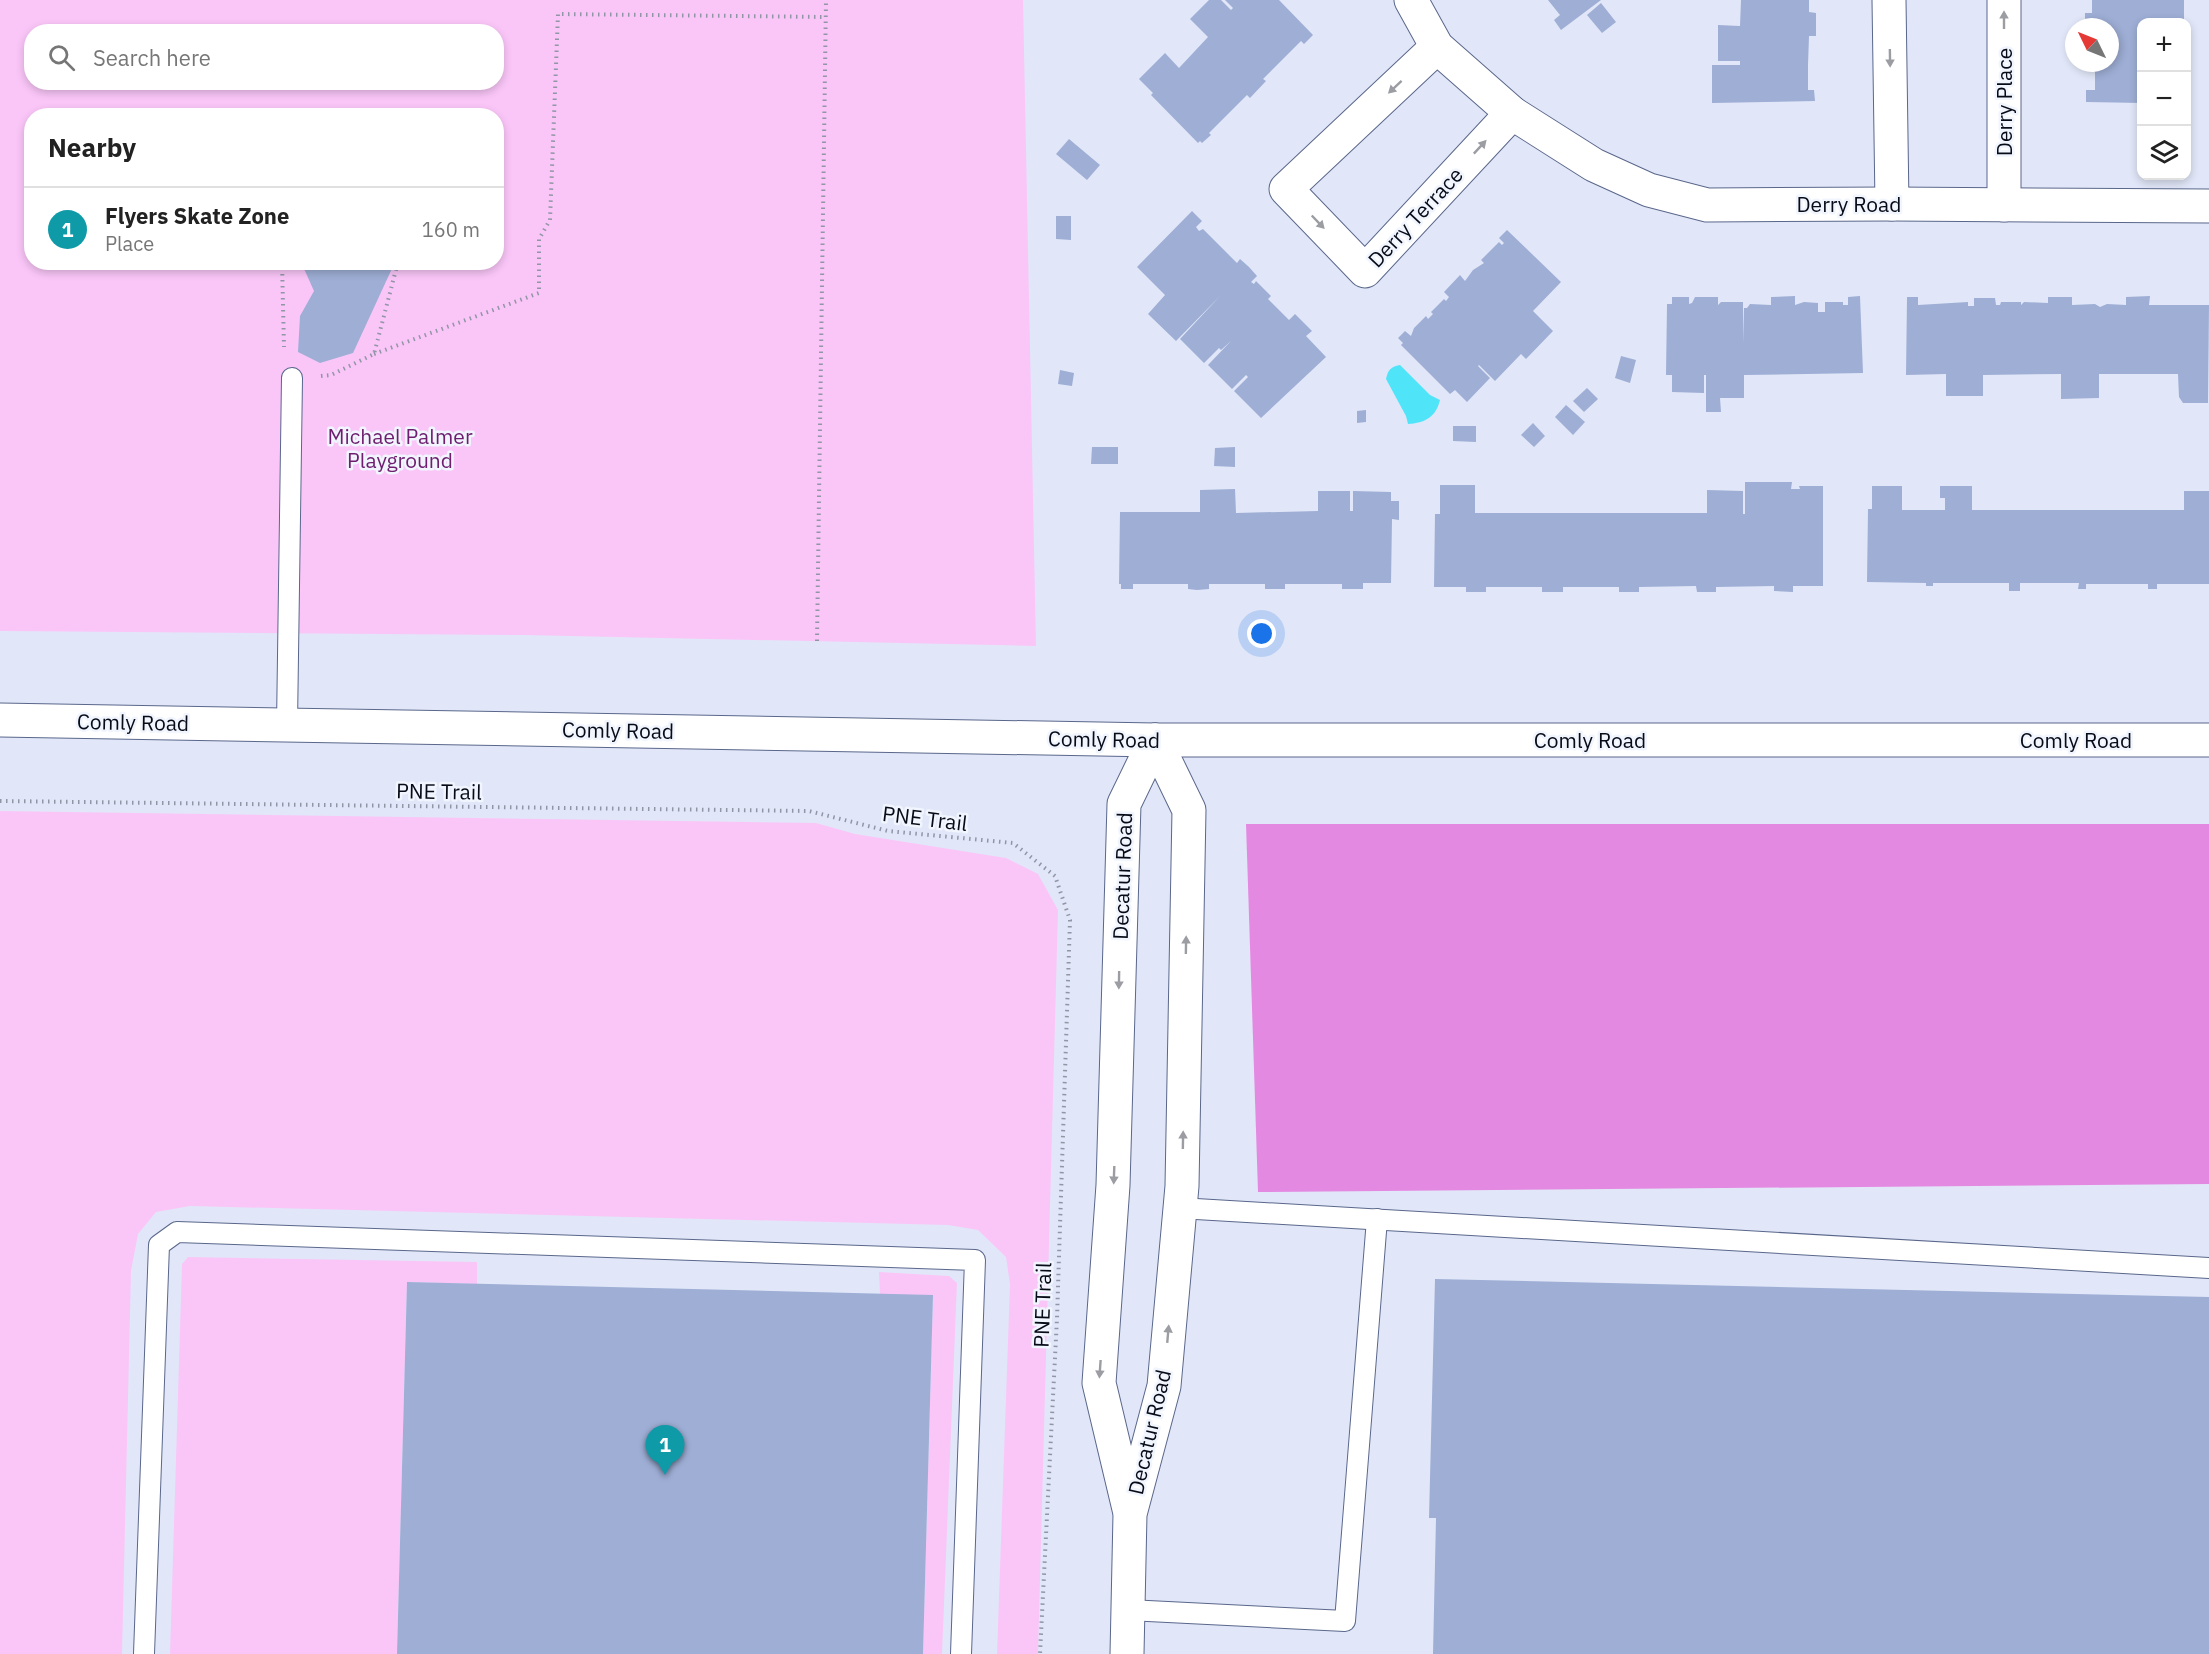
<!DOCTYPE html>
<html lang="en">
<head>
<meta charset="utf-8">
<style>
  body { margin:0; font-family:"IBM Plex Sans",sans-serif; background:#f2f2f2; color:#222 }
  .controls { position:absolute; right:18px; top:18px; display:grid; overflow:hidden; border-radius:12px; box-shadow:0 3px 9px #0003 }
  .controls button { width:54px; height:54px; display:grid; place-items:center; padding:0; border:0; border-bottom:2px solid #e0e0e0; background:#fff; color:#222; font:30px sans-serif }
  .compass { position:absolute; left:2065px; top:18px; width:54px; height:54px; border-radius:50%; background:#fff; box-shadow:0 3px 9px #0003; rotate:313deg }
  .you { position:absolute; left:1262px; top:634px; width:21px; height:21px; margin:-15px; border:4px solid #fff; border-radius:50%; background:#1a73e8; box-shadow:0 0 0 9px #1a73e833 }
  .badge { display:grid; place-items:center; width:39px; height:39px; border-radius:50%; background:#b45309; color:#fff; font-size:20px; font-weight:700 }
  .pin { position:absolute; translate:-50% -50px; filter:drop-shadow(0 2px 3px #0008) }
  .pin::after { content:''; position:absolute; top:32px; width:21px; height:18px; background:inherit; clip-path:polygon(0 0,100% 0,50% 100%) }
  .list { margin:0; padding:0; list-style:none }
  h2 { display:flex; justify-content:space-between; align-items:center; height:78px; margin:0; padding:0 24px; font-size:26px }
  h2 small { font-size:20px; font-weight:400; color:#767676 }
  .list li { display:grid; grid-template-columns:39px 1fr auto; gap:18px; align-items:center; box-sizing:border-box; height:84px; padding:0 24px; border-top:2px solid #e0e0e0 }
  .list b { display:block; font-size:22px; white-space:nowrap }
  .list p { margin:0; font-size:20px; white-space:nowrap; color:#767676 }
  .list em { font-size:20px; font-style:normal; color:#767676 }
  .icon { flex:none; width:33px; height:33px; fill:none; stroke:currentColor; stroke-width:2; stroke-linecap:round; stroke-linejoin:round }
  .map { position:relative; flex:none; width:2209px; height:1654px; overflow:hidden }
  .search { position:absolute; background:#fff; box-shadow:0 3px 9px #0003; left:24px; top:24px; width:480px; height:66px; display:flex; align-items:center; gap:15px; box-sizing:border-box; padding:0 21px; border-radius:24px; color:#767676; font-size:22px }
  .panel { position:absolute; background:#fff; box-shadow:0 3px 9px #0003; left:24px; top:108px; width:480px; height:162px; border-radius:24px }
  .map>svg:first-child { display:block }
  .green { fill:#fac6f8; fill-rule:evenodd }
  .forest { fill:#e489e2 }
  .water { fill:#50e4f8 }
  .building { fill:#9eaed5 }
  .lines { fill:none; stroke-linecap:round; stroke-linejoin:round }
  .service-casing { stroke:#5a678b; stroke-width:22 }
  .minor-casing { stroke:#5a678b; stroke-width:35 }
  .tertiary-casing { stroke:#5a678b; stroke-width:35 }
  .path { stroke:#9196a6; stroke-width:4; stroke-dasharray:1.5 4.5; stroke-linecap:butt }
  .service { stroke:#fff; stroke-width:20 }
  .minor { stroke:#fff; stroke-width:33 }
  .tertiary { stroke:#fff; stroke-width:33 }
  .oneway { fill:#9c9da3 }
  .labels { text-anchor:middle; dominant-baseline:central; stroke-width:5; stroke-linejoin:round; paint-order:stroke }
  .street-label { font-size:21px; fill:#070b18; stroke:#f1f5fd }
  .park-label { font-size:21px; fill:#6f1e6f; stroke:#f1f5fd }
</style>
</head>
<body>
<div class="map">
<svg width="2209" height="1654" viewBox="0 0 2209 1654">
  <rect width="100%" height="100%" fill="#e1e7f8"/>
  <!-- green -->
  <g class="green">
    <path d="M0 0H1023L1036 646 524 635 0 631ZM32 32H496V82H32ZM32 116H496V262H32Z"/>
    <polygon points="0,811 816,823 855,834 1006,858 1038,874 1058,910 1038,1654 997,1654 1010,1284 1006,1257 978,1230 948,1225 190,1206 156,1212 138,1234 131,1271 122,1654 0,1654"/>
    <polygon points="188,1257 477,1262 477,1284 407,1282 397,1654 170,1654 182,1264"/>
    <polygon points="879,1272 949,1276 957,1283 942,1654 923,1654 933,1296 880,1294"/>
  </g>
  <!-- forest -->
  <polygon class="forest" points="1246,824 2209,824 2209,1184 1258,1192"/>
  <!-- water -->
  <path class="water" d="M1400 365 1430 395 1440 400C1436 417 1425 423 1408 424L1406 416 1386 379C1388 370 1390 367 1400 365Z"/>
  <!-- building -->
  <g class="building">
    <polygon points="1209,0 1221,0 1231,10 1233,8 1225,0 1279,0 1313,35 1304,44 1301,41 1263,79 1266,81 1250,98 1247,95 1209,133 1211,135 1202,143 1200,141 1198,143 1151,95 1153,93 1139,79 1165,53 1179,68 1208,37 1190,19"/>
    <polygon points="1548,0 1601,0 1561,30 1554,20 1560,15"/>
    <polygon points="1741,0 1809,0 1809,12 1816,13 1816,36 1809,36 1808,65 1808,90 1814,90 1815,101 1712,103 1712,65 1740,65 1740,61 1718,61 1718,25 1740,26"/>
    <polygon points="2092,0 2184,0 2184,21 2142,22 2142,103 2086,102 2086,90 2095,90 2095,63 2110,63 2110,27 2085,27 2085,13 2092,13"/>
    <polygon points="1601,3 1616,22 1602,33 1587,15"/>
    <polygon points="1069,139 1100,165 1087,180 1056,154"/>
    <polygon points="1192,211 1202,221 1196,227 1199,231 1203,229 1237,263 1240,259 1249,267 1257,276 1251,282 1254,284 1256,281 1271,296 1268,299 1289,320 1295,314 1312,331 1306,336 1326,357 1261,418 1234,391 1248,377 1246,375 1232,389 1208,365 1231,341 1221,350 1219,348 1204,363 1180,339 1221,295 1176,341 1148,314 1165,295 1137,267"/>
    <polygon points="1056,216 1071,216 1071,240 1056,239"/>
    <polygon points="1507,230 1561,282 1533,311 1553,331 1526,359 1521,354 1495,381 1479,365 1478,366 1490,378 1467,402 1455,390 1450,394 1401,345 1403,343 1398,338 1405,331 1411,336 1414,328 1426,316 1428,319 1433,314 1431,312 1444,299 1446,301 1449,297 1444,292 1460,275 1465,281 1473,270 1484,263 1481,260 1499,242 1502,245 1504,243 1499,238"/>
    <polygon points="301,262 395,262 353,353 320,363 298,352 300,316 314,291"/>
    <polygon points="1795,296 1795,305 1804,302 1818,303 1818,312 1825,312 1825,302 1843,302 1843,305 1848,305 1848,297 1860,296 1863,373 1744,375 1744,398 1720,398 1721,412 1706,412 1706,375 1704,375 1704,393 1672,392 1672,375 1666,375 1667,304 1672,304 1672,297 1689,297 1689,304 1692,303 1695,297 1718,297 1718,305 1721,302 1743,302 1743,343 1744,308 1747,308 1750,304 1771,305 1771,297"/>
    <polygon points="2150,296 2149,305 2209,305 2208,403 2183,403 2179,397 2178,374 2099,374 2099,398 2061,399 2061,374 1983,375 1983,396 1946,396 1946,374 1906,375 1907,297 1918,297 1918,305 1968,302 1968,306 1974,306 1974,298 1995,298 1996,305 2000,305 2001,302 2021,302 2021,305 2024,302 2048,303 2048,297 2072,297 2072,305 2095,304 2100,307 2107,304 2126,305 2126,297"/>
    <polygon points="1621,356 1636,360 1630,383 1615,378"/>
    <polygon points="1060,370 1074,373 1072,386 1058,384"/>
    <polygon points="1587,388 1598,399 1584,412 1573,401"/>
    <polygon points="1566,405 1585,422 1573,435 1555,417"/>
    <polygon points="1366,410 1366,422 1357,423 1357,411"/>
    <polygon points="1533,423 1545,436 1534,447 1521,435"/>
    <polygon points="1453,426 1476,426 1476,442 1453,441"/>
    <polygon points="1092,447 1118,447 1118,464 1091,464"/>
    <polygon points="1235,447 1235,467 1214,466 1215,448"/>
    <polygon points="1745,482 1792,482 1791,489 1800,489 1799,486 1823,486 1823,586 1793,586 1793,592 1774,591 1774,586 1716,587 1716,592 1697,592 1696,586 1639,587 1639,592 1619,592 1619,587 1563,587 1563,592 1542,592 1542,587 1486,587 1486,592 1466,592 1466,587 1434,587 1435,514 1440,514 1440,485 1475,485 1475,513 1707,513 1707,490 1743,491 1743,514 1745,514"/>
    <polygon points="1872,486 1902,486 1902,510 1945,510 1945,498 1940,498 1940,486 1972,486 1972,510 2184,510 2184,491 2209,491 2209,584 2157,584 2157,589 2148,589 2148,584 2086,584 2086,589 2078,589 2079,583 2020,583 2020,591 2009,591 2009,583 1933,583 1933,586 1926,586 1926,583 1867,582 1868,509 1872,509"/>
    <polygon points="1235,489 1236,513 1318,511 1318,491 1350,491 1350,511 1353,511 1353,491 1391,492 1391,501 1399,501 1399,520 1392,519 1391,583 1363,583 1363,589 1342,589 1342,584 1285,584 1285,589 1265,589 1265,584 1209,584 1209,589 1197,590 1188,589 1188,584 1133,584 1133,589 1121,589 1121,584 1119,584 1120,512 1200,512 1200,490"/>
    <polygon points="1435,1279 2209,1297 2209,1654 1433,1654 1436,1518 1429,1518"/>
    <polygon points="407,1282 933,1295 923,1654 397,1654"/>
  </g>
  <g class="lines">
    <defs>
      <g id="service">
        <polyline points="287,725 292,378"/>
        <polyline points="1179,1208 2209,1268"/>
        <polyline points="1128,1610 1345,1621 1377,1219"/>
        <polyline points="144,1654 159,1245 177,1232 975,1260 961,1654"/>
      </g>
      <g id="minor">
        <polyline points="1411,0 1437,47 1512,113 1594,165 1649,190 1707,205 1892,204 2209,206"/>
        <polyline points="1889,0 1892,204"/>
        <polyline points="2004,0 2004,205"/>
        <polyline points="1437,47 1286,189 1365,271 1512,113"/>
      </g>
      <g id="tertiary">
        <polyline points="0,720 1155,740 2209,740"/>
        <polyline points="1129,1509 1099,1383 1113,1185 1124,804 1155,740"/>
        <polyline points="1127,1654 1130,1514 1164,1386 1182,1186 1189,810 1155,740"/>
      </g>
    </defs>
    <!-- service casing -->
    <use href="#service" class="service-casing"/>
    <!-- minor casing -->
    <use href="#minor" class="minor-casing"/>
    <!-- tertiary casing -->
    <use href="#tertiary" class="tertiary-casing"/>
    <!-- path -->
    <g class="path">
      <polyline points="282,262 284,347"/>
      <polyline points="374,354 539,293 539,239 550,220 558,14 826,17"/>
      <polyline points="321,376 331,375 374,354 398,262"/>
      <polyline points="817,641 826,0"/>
      <polyline points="0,801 809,811 888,831 1013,843 1055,876 1070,920 1057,1318 1040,1654"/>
    </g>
    <!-- service -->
    <use href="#service" class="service"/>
    <!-- minor -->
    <use href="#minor" class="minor"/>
    <!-- tertiary -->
    <use href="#tertiary" class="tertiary"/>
  </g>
  <!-- one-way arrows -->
  <defs><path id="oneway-solid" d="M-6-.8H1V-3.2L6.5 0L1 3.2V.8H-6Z" transform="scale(1.5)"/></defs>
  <g class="oneway">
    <use href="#oneway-solid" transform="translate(2004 20) rotate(-90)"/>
    <use href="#oneway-solid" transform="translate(1890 58) rotate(89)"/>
    <use href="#oneway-solid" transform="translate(1395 87) rotate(137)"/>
    <use href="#oneway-solid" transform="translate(1480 147) rotate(-47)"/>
    <use href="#oneway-solid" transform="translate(1318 222) rotate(46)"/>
    <use href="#oneway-solid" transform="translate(1186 945) rotate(-89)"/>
    <use href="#oneway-solid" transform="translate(1119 980) rotate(91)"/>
    <use href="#oneway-solid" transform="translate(1183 1140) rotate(-89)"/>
    <use href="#oneway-solid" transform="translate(1114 1175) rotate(92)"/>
    <use href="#oneway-solid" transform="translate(1168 1334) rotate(-85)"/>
    <use href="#oneway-solid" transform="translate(1100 1369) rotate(94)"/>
  </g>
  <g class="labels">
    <!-- street labels -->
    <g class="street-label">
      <text transform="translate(2004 102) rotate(-90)">Derry Place</text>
      <text x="1849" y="204">Derry Road</text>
      <text transform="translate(1415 217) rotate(-47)">Derry Terrace</text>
      <text transform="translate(133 722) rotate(1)">Comly Road</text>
      <text transform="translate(618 730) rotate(1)">Comly Road</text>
      <text transform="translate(1104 739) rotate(1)">Comly Road</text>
      <text x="1590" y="740">Comly Road</text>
      <text x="2076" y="740">Comly Road</text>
      <text transform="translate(439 791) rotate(1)">PNE Trail</text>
      <text transform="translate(925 818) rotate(7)">PNE Trail</text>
      <text transform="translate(1122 876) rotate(-88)">Decatur Road</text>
      <text transform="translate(1042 1305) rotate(-88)">PNE Trail</text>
      <text transform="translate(1149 1432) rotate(-77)">Decatur Road</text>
    </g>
    <!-- park labels -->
    <g class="park-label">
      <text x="400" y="436">Michael Palmer<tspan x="400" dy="24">Playground</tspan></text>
    </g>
  </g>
</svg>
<div class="controls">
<button>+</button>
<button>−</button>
<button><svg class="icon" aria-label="layers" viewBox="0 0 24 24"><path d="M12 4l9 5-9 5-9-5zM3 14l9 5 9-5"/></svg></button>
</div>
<svg class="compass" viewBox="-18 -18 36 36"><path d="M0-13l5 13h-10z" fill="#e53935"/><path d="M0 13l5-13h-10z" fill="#767676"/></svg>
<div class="you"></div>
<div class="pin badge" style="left:665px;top:1475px;background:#0f9aa8">1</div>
<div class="search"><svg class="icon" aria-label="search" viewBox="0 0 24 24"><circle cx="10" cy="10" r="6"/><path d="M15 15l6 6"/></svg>Search here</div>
<section class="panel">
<h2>Nearby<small></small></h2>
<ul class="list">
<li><span class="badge" style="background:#0f9aa8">1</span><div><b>Flyers Skate Zone</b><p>Place</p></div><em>160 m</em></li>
</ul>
</section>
</div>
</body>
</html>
